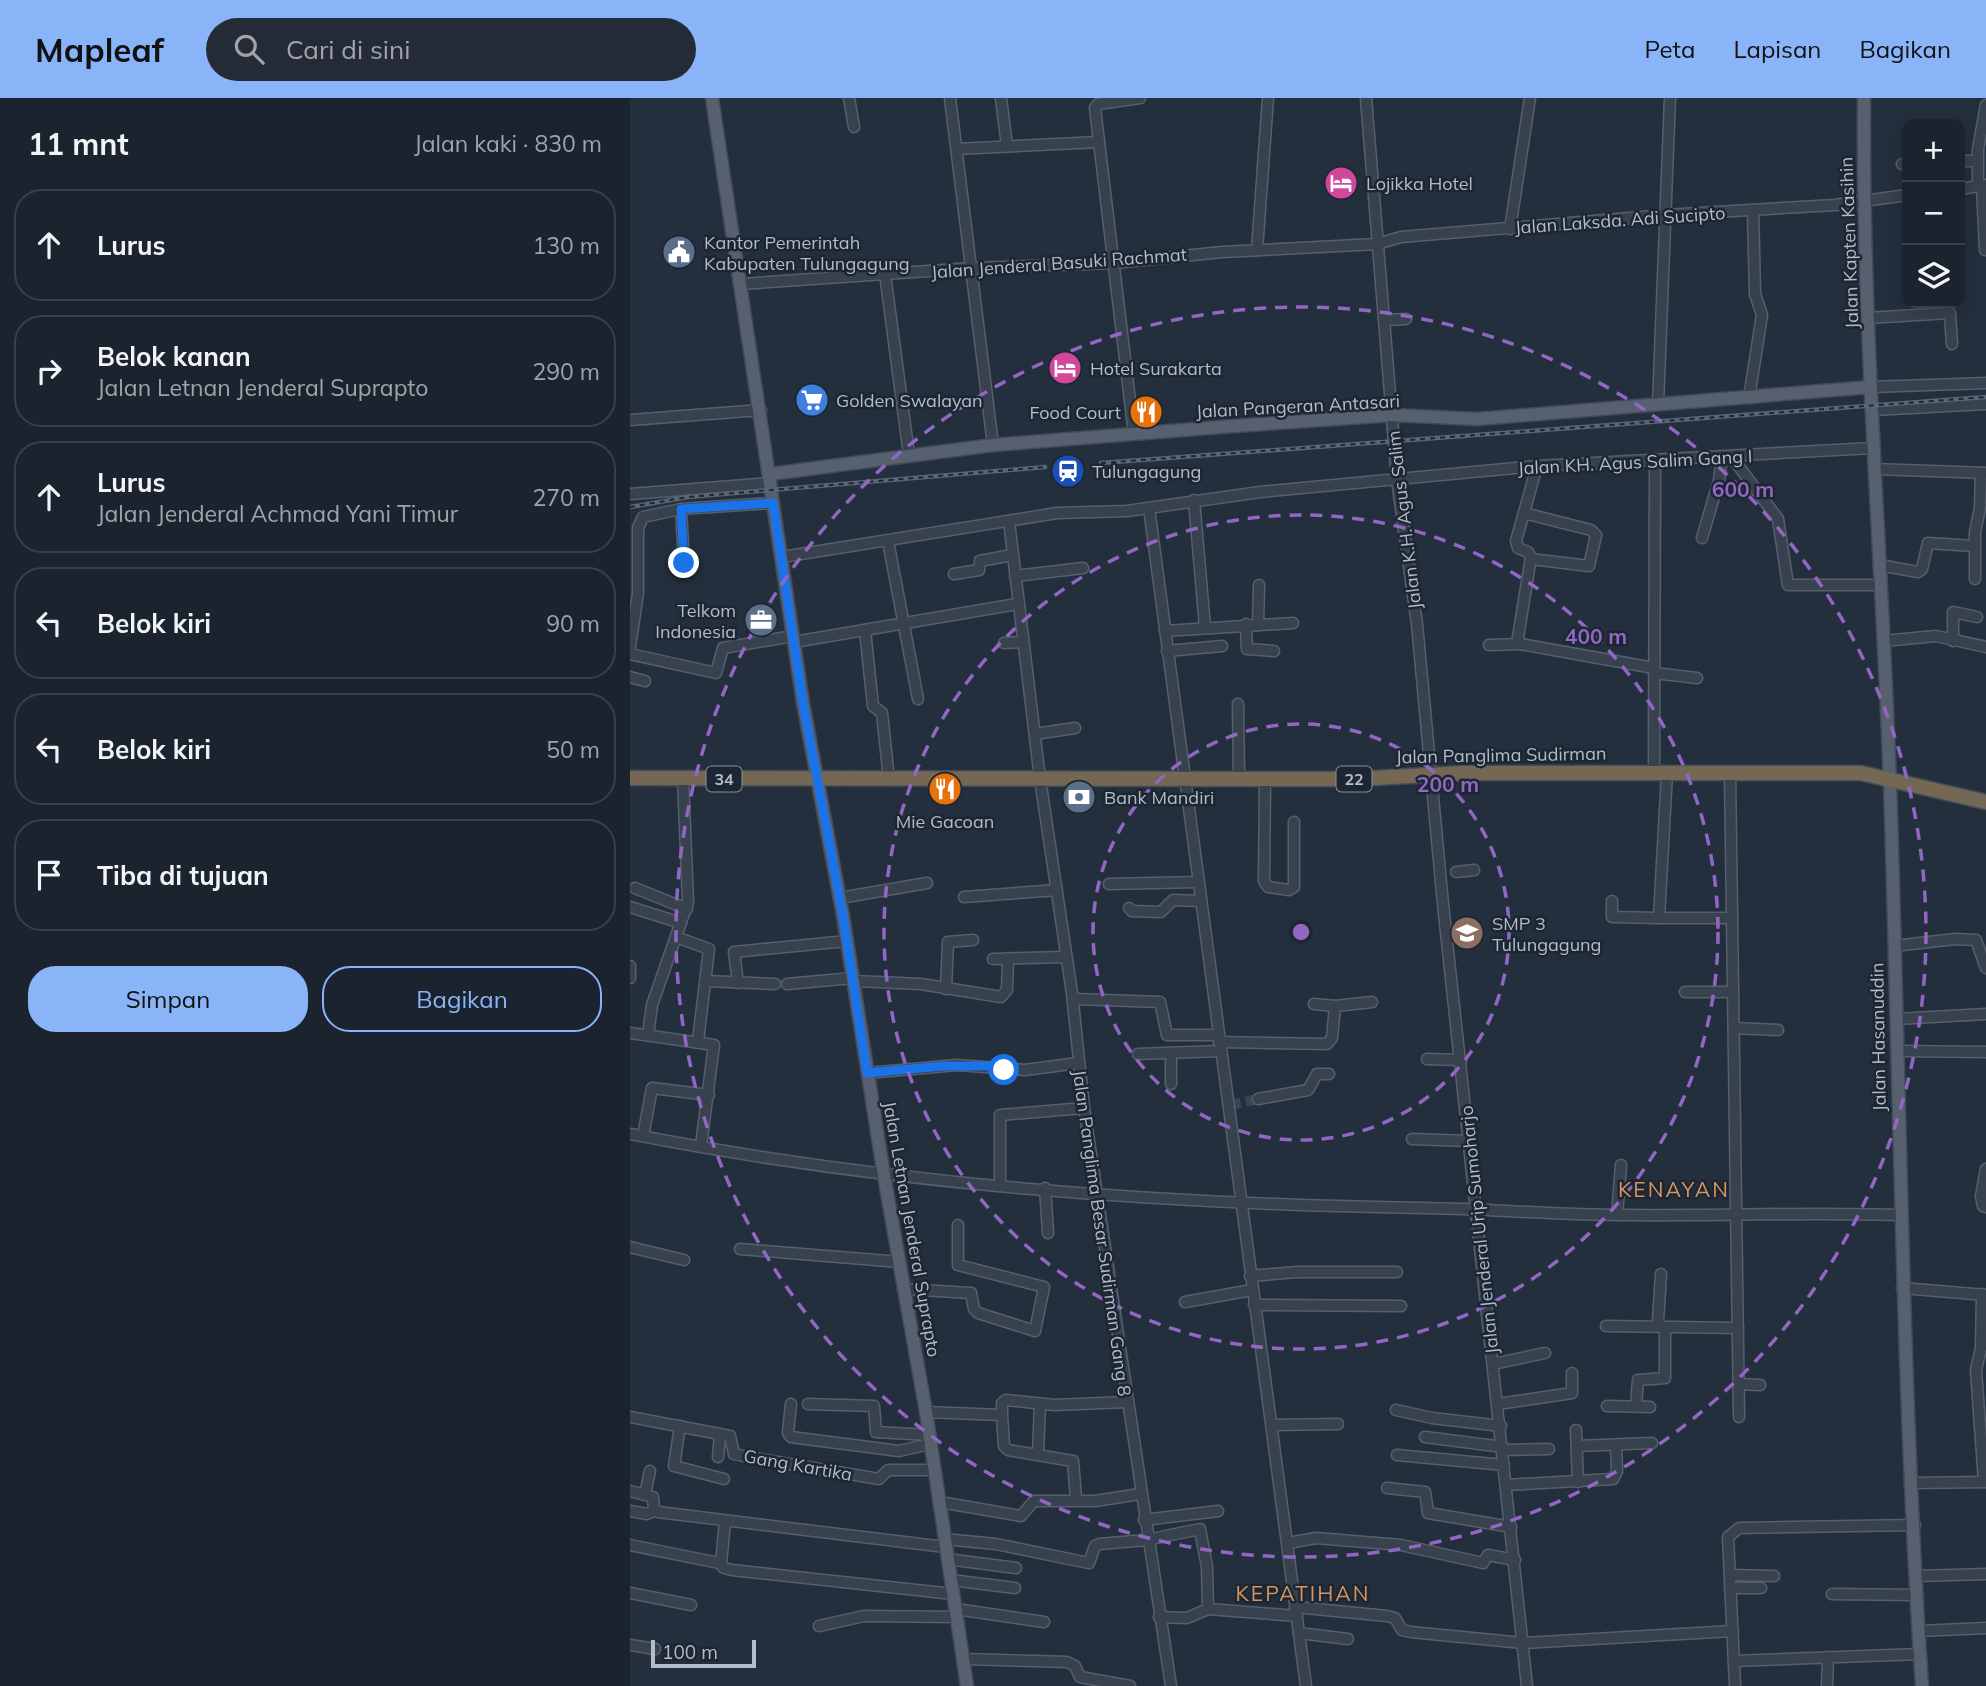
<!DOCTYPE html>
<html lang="id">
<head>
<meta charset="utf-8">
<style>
  body { margin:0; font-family:Mulish,sans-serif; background:#242b36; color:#f1f3f6 }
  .controls { position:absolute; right:21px; top:21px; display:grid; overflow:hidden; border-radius:14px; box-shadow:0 4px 18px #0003 }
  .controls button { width:63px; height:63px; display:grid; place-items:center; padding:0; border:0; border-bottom:2px solid #39404a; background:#1b232e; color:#f1f3f6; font:35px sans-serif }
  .scale { position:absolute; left:21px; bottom:18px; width:105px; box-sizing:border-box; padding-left:7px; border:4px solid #b4bcc9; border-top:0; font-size:19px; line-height:24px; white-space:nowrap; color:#b4bcc9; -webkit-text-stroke:5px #1d2633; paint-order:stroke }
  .stop { position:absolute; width:21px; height:21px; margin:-16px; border:5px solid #1a73e8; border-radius:50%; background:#fff }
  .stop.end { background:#1a73e8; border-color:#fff; box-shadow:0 2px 7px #0008 }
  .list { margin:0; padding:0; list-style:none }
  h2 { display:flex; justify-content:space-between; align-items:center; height:91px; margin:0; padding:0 28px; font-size:30px }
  h2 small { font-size:23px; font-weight:400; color:#a0a4aa }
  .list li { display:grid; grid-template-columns:46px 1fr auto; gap:21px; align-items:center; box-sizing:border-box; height:112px; margin:0 14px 14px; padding:0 14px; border:2px solid #39404a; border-radius:28px }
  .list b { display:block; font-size:26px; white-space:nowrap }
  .list p { margin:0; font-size:23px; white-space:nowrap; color:#a0a4aa }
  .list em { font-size:23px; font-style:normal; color:#a0a4aa }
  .actions { display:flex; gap:14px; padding:21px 28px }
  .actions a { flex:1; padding:16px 0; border:2px solid #8ab4f8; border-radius:28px; text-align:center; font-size:24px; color:#8ab4f8 }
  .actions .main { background:#8ab4f8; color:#111 }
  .icon { flex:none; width:38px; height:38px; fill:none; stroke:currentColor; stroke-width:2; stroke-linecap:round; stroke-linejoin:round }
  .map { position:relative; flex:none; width:1356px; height:1588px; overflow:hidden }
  header { display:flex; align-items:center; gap:42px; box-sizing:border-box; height:98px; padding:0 35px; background:#8ab4f8; color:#111 }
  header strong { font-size:33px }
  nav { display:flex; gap:38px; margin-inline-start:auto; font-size:24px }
  .search { width:490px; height:63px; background:#242b36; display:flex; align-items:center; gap:18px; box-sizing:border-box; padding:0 24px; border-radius:38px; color:#a0a4aa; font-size:26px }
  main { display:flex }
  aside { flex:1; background:#1b232e }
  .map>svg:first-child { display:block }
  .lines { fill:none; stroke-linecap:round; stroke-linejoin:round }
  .minor-tunnel { stroke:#3a4453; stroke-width:10; stroke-dasharray:10 5; stroke-linecap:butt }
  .minor-casing { stroke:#565f6c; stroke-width:13 }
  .major-casing { stroke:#414a57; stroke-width:15 }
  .highway-casing { stroke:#434c59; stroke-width:17 }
  .minor { stroke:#38414e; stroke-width:10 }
  .major { stroke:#56606e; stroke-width:12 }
  .highway { stroke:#746855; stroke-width:14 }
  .rail-casing { stroke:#5a6575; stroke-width:4.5 }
  .rail { stroke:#1d2633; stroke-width:2; stroke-dasharray:5; stroke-linecap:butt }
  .route { stroke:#1a73e8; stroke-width:9 }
  .ring { fill:none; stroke:#9266c3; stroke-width:3.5; stroke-dasharray:12 9 }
  .labels { text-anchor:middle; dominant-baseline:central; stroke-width:5; stroke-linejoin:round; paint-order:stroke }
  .shield { fill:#1d2633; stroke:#878f9c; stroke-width:2 }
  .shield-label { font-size:16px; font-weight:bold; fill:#b4bcc9 }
  .poi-label { font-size:18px; fill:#b4bcc9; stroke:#1d2633; text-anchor:start }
  .street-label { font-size:18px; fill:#b4bcc9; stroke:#1d2633 }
  .quarter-label { font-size:21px; letter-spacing:2px; fill:#d59563; stroke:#1d2633 }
  .centre { fill:#9266c3; stroke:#1d2633; stroke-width:3.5 }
  .ring-label { font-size:21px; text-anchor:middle; font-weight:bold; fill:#9266c3; stroke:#1d2633; stroke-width:5; stroke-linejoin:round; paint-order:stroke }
</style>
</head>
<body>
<header>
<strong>Mapleaf</strong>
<div class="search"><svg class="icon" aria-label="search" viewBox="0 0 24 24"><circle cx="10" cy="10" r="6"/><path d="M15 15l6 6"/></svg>Cari di sini</div>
<nav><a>Peta</a><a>Lapisan</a><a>Bagikan</a></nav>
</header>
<main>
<aside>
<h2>11 mnt<small>Jalan kaki · 830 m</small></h2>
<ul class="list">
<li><svg class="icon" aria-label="ahead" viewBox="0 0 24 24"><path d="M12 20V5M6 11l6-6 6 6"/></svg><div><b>Lurus</b></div><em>130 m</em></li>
<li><svg class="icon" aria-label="right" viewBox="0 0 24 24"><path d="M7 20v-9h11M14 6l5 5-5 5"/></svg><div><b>Belok kanan</b><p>Jalan Letnan Jenderal Suprapto</p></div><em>290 m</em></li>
<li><svg class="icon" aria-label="ahead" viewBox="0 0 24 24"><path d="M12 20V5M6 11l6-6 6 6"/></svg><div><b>Lurus</b><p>Jalan Jenderal Achmad Yani Timur</p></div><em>270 m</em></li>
<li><svg class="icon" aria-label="left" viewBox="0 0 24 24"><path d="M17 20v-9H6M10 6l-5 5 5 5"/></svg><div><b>Belok kiri</b></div><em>90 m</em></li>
<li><svg class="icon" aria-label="left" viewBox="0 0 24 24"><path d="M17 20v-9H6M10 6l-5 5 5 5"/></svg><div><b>Belok kiri</b></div><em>50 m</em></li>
<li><svg class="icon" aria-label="arrive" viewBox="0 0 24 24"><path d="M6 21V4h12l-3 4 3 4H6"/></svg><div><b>Tiba di tujuan</b></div></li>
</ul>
<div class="actions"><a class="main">Simpan</a><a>Bagikan</a></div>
</aside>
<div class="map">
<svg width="1356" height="1588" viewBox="0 0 1356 1588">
  <rect width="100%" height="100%" fill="#242f3e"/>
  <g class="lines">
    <!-- minor-tunnel -->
    <polyline class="minor-tunnel" points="601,1007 628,1001"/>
    <defs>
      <g id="minor">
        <polyline points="219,0 224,29"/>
        <polyline points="320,0 363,347"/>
        <polyline points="371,0 377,48"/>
        <polyline points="736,0 767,382 787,526 813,806 897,1588"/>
        <polyline points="327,51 469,44"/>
        <polyline points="1330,63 1348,63"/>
        <polyline points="1272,66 1277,65"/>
        <polyline points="1348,88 1348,51 1356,7"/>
        <polyline points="1352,88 1355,152"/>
        <polyline points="1330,91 1355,87"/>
        <polyline points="880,131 900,0"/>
        <polyline points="627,152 638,0"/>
        <polyline points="255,176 279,357"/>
        <polyline points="112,186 342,170 485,165 592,154 747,146 771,139 1035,117 1205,107 1277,97"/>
        <polyline points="1238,220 1320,215 1322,246"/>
        <polyline points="755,222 776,221"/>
        <polyline points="1241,289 1356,285"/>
        <polyline points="1119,300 1132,217 1125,196 1123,112"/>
        <polyline points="1028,306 1040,0"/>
        <polyline points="1243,312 1356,306"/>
        <polyline points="0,322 131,312"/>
        <polyline points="504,336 465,10 468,6 510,0"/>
        <polyline points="1101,358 1148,421 1158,487 1250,487"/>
        <polyline points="907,368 886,443 888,450 898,454 901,459 888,539 890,546 1024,570"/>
        <polyline points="1244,371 1356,375"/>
        <polyline points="0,396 141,385"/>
        <polyline points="564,402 575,529"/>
        <polyline points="519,410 676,1588"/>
        <polyline points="51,411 54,465"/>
        <polyline points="894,415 961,432 966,437 959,468 901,461"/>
        <polyline points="379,423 410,681 442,895 454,1010 541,1588"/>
        <polyline points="1072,440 1089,382 1092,359"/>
        <polyline points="258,443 288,601"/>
        <polyline points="152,459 427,415 497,413 630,394 907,368 1243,350"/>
        <polyline points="1249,467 1288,474 1292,471 1298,445 1344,448"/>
        <polyline points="324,476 349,472 350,463 382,457"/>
        <polyline points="385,478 453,470"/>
        <polyline points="1345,481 1345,434 1350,410 1351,375"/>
        <polyline points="616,526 617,551 644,553"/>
        <polyline points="628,527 629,487"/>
        <polyline points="235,532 243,608 252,615 259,681"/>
        <polyline points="535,533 663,525"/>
        <polyline points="1253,543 1306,538 1356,549"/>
        <polyline points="1323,543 1323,514 1347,519"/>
        <polyline points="164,544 387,506"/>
        <polyline points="374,545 393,544"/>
        <polyline points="859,547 890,546"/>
        <polyline points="0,549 8,495 8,430 13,419 51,411 143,405"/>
        <polyline points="537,553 592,548"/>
        <polyline points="0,556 86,575 93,550 163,538"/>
        <polyline points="1024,575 1067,580"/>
        <polyline points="0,579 15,583"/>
        <polyline points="608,606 609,681"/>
        <polyline points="405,636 445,630"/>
        <polyline points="1024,674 1025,361"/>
        <polyline points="1100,674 1109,1319"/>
        <polyline points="1037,675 1029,820 1102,820"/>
        <polyline points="635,680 634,783 638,789 659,792 664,789 664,724"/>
        <polyline points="826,774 844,772"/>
        <polyline points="479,786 568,784"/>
        <polyline points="5,790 57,811"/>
        <polyline points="334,799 427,792"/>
        <polyline points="210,800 297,785"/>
        <polyline points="982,803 982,819 1029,820"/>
        <polyline points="0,809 51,825"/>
        <polyline points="499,810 502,813 531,814 543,802 570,803"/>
        <polyline points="46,839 79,851 68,943"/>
        <polyline points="1264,848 1325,841 1346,842 1356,870"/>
        <polyline points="363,861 435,859"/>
        <polyline points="0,868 0,880"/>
        <polyline points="76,883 145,886"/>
        <polyline points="224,883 291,886 371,899 377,892 378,860"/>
        <polyline points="108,885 104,854 217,843"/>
        <polyline points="157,886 223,880"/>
        <polyline points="316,891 318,844 343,842"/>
        <polyline points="1055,894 1103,894"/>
        <polyline points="443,901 530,904 537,937 588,937"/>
        <polyline points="684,906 705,908"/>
        <polyline points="1266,921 1356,916"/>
        <polyline points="1104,930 1148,932"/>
        <polyline points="0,935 84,947 71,1047"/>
        <polyline points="18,937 22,907 58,804 53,680"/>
        <polyline points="589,944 697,946 702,940 705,908 742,904"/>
        <polyline points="1266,953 1356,954"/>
        <polyline points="541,955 541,986"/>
        <polyline points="508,956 590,953"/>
        <polyline points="797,961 831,962"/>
        <polyline points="238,975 327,967 395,972 448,965"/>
        <polyline points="628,1001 678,992 687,976 699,976"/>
        <path d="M0 1036C261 1087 529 1106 796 1110 862 1111 928 1117 994 1117 1086 1118 1177 1114 1269 1117"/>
        <polyline points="13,1038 22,990 79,997"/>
        <polyline points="782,1041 839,1043"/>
        <polyline points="1356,1071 1351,1098 1353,1108 1356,1109"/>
        <polyline points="370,1088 370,1017 454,1010"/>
        <polyline points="415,1090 418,1135"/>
        <polyline points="987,1117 991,1067"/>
        <polyline points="0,1149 54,1162"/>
        <polyline points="110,1151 270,1164"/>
        <polyline points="620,1178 667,1174 767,1174"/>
        <polyline points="1272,1190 1356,1197"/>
        <polyline points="273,1191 341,1195 344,1211 348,1215 405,1233 414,1189 328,1167 328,1127"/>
        <polyline points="1352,1196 1351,1250 1346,1272 1354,1384"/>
        <polyline points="555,1204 622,1192"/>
        <polyline points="624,1207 771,1208"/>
        <polyline points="976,1228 1108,1230"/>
        <polyline points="1031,1229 1028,1223 1031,1176"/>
        <polyline points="863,1266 915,1255"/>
        <polyline points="1108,1286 1130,1287"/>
        <polyline points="161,1306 158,1335 161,1339 269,1353 300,1346"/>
        <polyline points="178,1306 244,1308 246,1334 299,1337"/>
        <polyline points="868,1306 942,1295 942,1275"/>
        <polyline points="977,1308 1020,1309"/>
        <polyline points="1006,1308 1008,1282 1035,1280 1035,1229"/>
        <polyline points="766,1312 802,1320 871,1328"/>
        <polyline points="296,1314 372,1317 372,1305 376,1302 424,1307 497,1304"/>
        <polyline points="372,1317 374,1348 378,1352 443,1363 446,1401"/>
        <polyline points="0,1319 100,1338 104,1356 118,1359 249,1381 258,1372 304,1372"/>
        <polyline points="642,1327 708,1326"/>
        <polyline points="50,1328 44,1368 94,1381"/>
        <polyline points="946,1332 948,1384"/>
        <polyline points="795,1339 873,1349"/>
        <polyline points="947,1348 1022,1345"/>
        <polyline points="873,1352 919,1351"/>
        <polyline points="408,1357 410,1306"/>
        <polyline points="767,1357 874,1367"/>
        <polyline points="88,1359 90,1337"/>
        <polyline points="1282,1385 1356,1384"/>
        <polyline points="876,1387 983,1381 987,1373 986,1347"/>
        <polyline points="757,1390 795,1394 798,1415 881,1429"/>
        <polyline points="0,1393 23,1399 24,1411 28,1414 315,1449"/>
        <polyline points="15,1396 20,1373"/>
        <polyline points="310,1404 391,1418 404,1403 465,1403 510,1396"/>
        <polyline points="0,1413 17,1416 25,1412"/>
        <polyline points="514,1422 588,1413"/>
        <polyline points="314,1441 366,1446 459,1465 465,1448 469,1446 517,1442 570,1431 577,1469 578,1511"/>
        <polyline points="658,1445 686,1440 771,1447 853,1465 858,1457 885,1462"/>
        <polyline points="0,1447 89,1465 94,1470 102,1472 323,1496"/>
        <polyline points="317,1461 386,1470"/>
        <polyline points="91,1466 95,1423"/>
        <polyline points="1100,1477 1144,1478"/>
        <polyline points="1287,1478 1356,1476"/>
        <polyline points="321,1482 385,1490"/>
        <polyline points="1100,1490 1131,1490"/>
        <polyline points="0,1495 61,1507"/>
        <polyline points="1202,1496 1288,1497"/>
        <polyline points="665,1509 757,1518 765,1520 772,1532 781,1534 893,1545 1103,1533"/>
        <polyline points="326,1511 414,1524"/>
        <polyline points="529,1519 557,1520 578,1511 667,1518"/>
        <polyline points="189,1528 234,1518 327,1519"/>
        <polyline points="1289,1533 1356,1530"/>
        <polyline points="669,1535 718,1541"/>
        <polyline points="0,1547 25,1551"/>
        <polyline points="333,1561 437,1564 445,1568 450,1579 500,1588"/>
        <polyline points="1104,1563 1290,1556"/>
        <polyline points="1105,1588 1098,1439 1109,1430 1285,1427"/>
        <polyline points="1197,1588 1198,1559"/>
      </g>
      <g id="major">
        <polyline points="82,0 173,605 213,818 254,1078 296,1314 337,1588"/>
        <path d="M1234 0C1232 229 1252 457 1260 686 1270 987 1272 1288 1292 1588"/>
        <polyline points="140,376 363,347 604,328 763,317 847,321 1241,289"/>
      </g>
      <polyline id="highway" points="0,680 726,681 834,675 1231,675 1356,704"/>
    </defs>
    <!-- minor casing -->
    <use href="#minor" class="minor-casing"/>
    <!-- major casing -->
    <use href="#major" class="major-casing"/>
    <!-- highway casing -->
    <use href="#highway" class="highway-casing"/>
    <!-- minor -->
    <use href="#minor" class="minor"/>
    <!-- major -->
    <use href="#major" class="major"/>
    <!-- highway -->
    <use href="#highway" class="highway"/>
    <defs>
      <g id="rail">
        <polyline points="471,365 1356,299"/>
        <polyline points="0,409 58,399 415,369"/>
      </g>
    </defs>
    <!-- rail casing -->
    <use href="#rail" class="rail-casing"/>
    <!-- rail -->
    <use href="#rail" class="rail"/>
  </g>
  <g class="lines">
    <!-- route -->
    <polyline class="route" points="54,465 51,411 143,405 173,605 213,818 237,975 313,968 369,968 374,972"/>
  </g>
  <!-- distance rings -->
  <g class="ring">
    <circle cx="671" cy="834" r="208"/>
    <circle cx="671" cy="834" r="417"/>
    <circle cx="671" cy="834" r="625"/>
  </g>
  <!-- icons -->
  <defs>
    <symbol id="hotel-disc" viewBox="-11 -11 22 22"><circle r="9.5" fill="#d1479c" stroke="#1d2633"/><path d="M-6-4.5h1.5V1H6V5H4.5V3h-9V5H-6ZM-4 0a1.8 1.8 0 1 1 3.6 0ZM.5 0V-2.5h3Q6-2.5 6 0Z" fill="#fff"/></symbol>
    <symbol id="civic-disc" viewBox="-11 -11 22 22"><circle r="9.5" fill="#5c6f8a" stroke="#1d2633"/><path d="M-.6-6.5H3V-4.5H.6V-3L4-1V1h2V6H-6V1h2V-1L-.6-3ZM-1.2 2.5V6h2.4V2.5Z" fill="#fff"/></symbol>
    <symbol id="supermarket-disc" viewBox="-11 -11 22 22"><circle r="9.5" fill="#3f7fe0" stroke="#1d2633"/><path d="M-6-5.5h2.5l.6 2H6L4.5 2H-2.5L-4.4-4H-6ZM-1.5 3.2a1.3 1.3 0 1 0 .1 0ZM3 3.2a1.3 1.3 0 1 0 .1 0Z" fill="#fff"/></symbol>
    <symbol id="restaurant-disc" viewBox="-11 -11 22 22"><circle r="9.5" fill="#e8710a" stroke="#1d2633"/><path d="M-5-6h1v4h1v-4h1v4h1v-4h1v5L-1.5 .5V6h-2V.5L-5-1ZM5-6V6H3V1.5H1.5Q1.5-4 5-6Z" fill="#fff"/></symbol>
    <symbol id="station-disc" viewBox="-11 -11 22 22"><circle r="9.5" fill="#1a4fb4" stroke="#1d2633"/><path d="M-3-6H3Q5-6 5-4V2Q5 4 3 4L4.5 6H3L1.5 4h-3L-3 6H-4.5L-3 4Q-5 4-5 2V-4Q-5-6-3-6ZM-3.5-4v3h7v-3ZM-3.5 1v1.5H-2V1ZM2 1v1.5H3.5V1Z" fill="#fff"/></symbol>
    <symbol id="office-disc" viewBox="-11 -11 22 22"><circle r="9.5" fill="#5c6f8a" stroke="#1d2633"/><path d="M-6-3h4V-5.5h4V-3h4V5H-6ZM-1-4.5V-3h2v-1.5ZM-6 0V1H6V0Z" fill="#fff"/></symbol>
    <symbol id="bank-disc" viewBox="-11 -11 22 22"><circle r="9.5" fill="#5c6f8a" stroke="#1d2633"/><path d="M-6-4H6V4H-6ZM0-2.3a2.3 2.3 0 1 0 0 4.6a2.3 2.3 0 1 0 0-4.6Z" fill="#fff"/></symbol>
    <symbol id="school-disc" viewBox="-11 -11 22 22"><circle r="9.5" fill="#8d6e63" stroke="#1d2633"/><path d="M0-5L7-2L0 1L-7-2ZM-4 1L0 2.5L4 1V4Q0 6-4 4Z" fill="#fff"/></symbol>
  </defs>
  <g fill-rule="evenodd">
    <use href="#hotel-disc" x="692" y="66" width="38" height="38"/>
    <use href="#civic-disc" x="30" y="135" width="38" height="38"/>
    <use href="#hotel-disc" x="416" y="251" width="38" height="38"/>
    <use href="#supermarket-disc" x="163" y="283" width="38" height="38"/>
    <use href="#restaurant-disc" x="497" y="295" width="38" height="38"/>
    <use href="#station-disc" x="419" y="354" width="38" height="38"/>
    <use href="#office-disc" x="112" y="503" width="38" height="38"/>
    <use href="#restaurant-disc" x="296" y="672" width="38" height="38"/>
    <use href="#bank-disc" x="430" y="680" width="38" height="38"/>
    <use href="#school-disc" x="818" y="816" width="38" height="38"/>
  </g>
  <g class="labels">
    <!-- shield labels -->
    <g class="shield">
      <rect x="76.5" y="668.5" width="35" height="25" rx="5"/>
      <rect x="706.5" y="668.5" width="35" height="25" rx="5"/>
    </g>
    <g class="shield-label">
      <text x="94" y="681">34</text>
      <text x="724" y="681">22</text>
    </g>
    <!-- poi labels -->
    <g class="poi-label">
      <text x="736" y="85">Lojikka Hotel</text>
      <text x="74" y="144">Kantor Pemerintah<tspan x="74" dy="21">Kabupaten Tulungagung</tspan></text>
      <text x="460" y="270">Hotel Surakarta</text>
      <text x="206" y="302">Golden Swalayan</text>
      <text x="491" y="314" text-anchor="end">Food Court</text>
      <text x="462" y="373">Tulungagung</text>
      <text x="106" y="512" text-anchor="end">Telkom<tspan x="106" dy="21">Indonesia</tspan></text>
      <text x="474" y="699">Bank Mandiri</text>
      <text x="315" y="723" text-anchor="middle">Mie Gacoan</text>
      <text x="862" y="825">SMP 3<tspan x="862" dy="21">Tulungagung</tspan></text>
    </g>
    <!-- street labels -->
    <g class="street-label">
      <text transform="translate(990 122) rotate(-4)">Jalan Laksda. Adi Sucipto</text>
      <text transform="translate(1219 145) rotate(-92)">Jalan Kapten Kasihin</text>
      <text transform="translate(429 165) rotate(-4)">Jalan Jenderal Basuki Rachmat</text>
      <text transform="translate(668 308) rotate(-3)">Jalan Pangeran Antasari</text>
      <text transform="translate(1005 364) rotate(-3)">Jalan KH. Agus Salim Gang I</text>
      <text transform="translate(774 422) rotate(-97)">Jalan K.H. Agus Salim</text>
      <text transform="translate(871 657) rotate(-1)">Jalan Panglima Sudirman</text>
      <text transform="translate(1248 939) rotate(-91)">Jalan Hasanuddin</text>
      <text transform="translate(282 1131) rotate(80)">Jalan Letnan Jenderal Suprapto</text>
      <text transform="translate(849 1132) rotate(-96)">Jalan Jenderal Urip Sumoharjo</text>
      <text transform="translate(472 1135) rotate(82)">Jalan Panglima Besar Sudirman Gang 8</text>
      <text transform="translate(168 1367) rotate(10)">Gang Kartika</text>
    </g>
    <!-- quarter labels -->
    <g class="quarter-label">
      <text x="1044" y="1091">KENAYAN</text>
      <text x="673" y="1495">KEPATIHAN</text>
    </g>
  </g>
  <circle cx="671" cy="834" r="10" class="centre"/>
  <g class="ring-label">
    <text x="1113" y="399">600 m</text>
    <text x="966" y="546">400 m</text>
    <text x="818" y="694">200 m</text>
  </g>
</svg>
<div class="controls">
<button>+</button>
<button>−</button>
<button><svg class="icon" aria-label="layers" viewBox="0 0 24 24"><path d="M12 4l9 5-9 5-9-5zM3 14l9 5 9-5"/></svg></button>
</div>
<div class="scale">100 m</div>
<div class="stop" style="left:374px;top:972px"></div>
<div class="stop end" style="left:54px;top:465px"></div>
</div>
</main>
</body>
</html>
